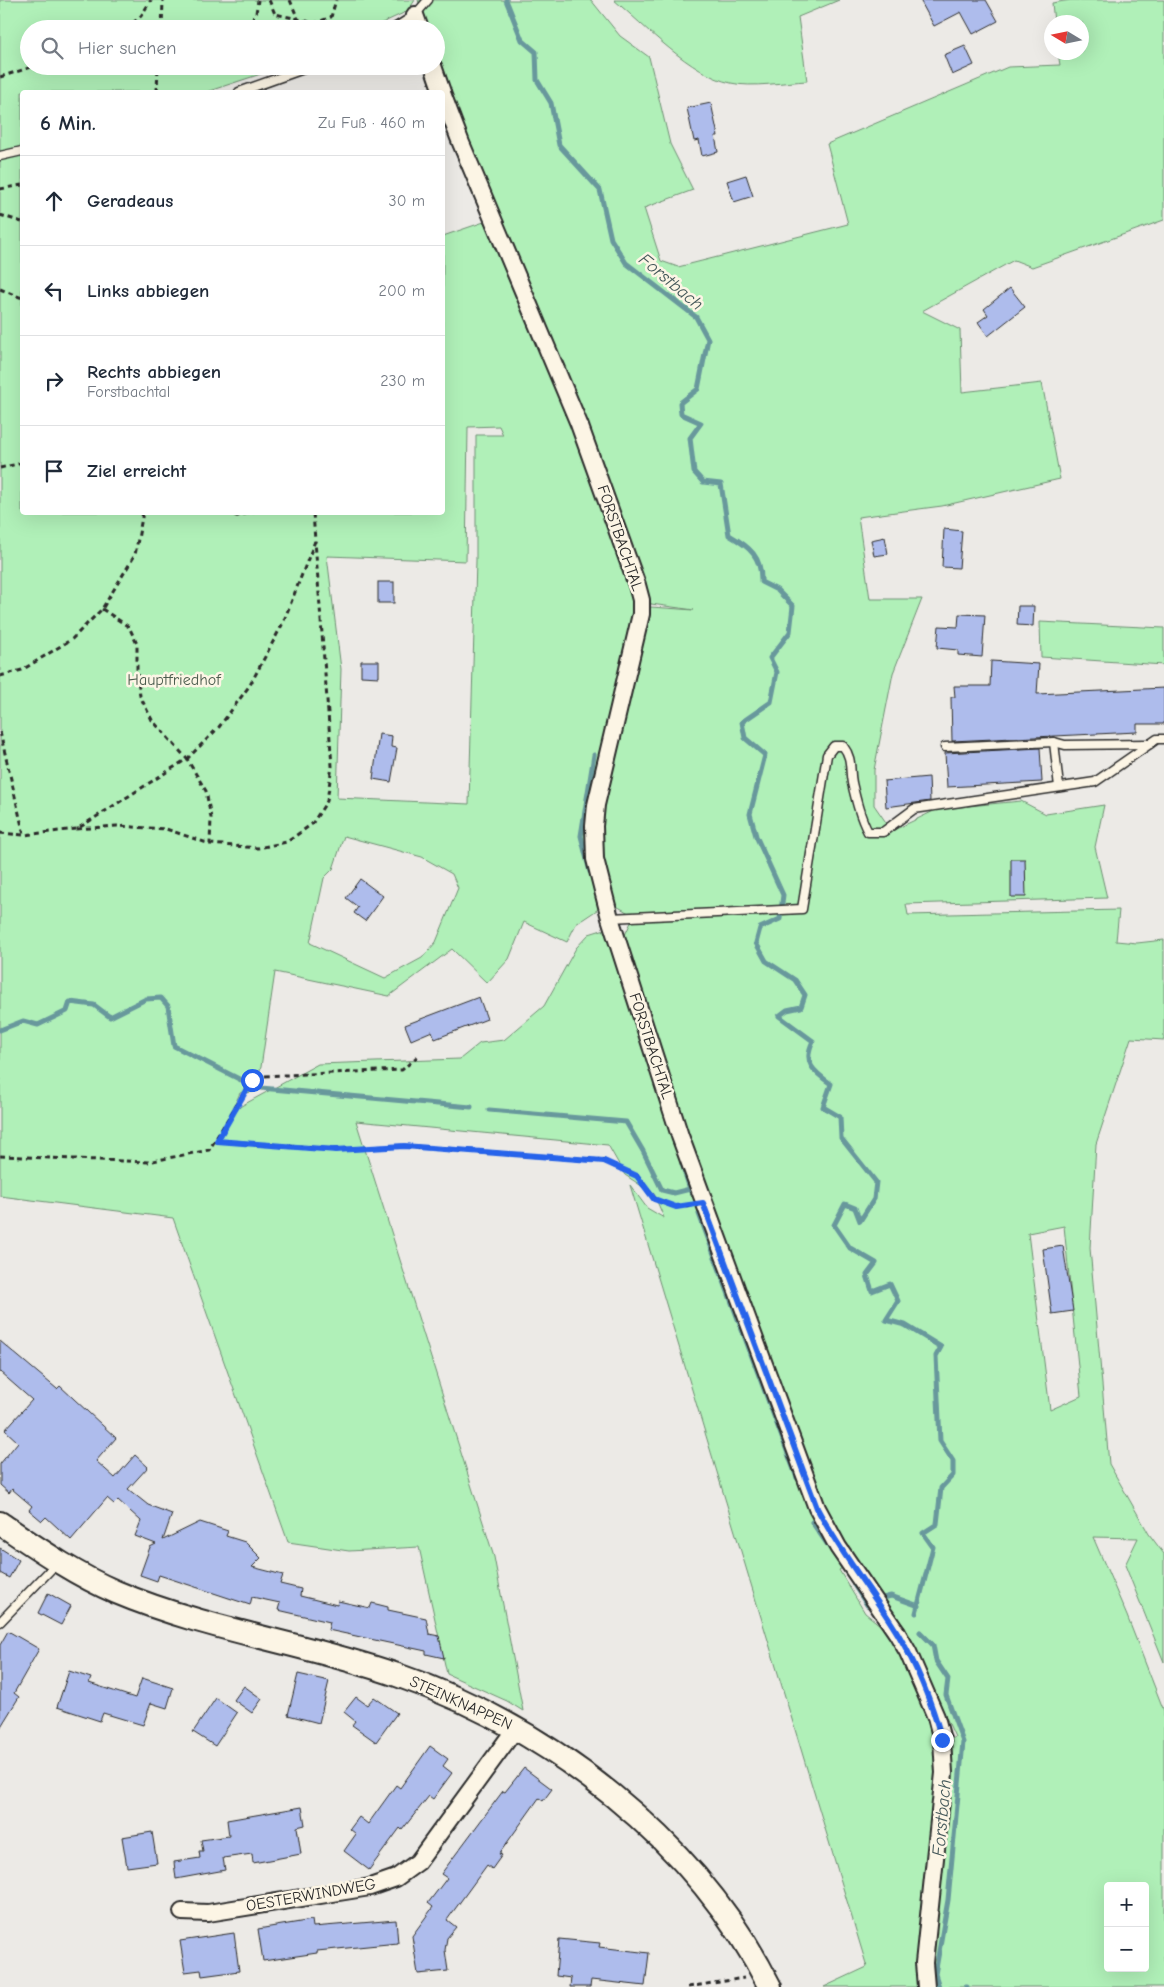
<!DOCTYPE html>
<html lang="de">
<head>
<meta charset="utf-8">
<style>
  body { margin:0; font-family:"Comic Neue",sans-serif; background:#f2f2f3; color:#1f2937 }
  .controls { position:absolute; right:15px; bottom:15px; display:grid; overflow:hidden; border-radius:5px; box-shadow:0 5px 20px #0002 }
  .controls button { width:45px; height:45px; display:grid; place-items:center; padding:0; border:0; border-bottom:1px solid #e0e1e3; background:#fff; color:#1f2937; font:25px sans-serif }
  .compass { position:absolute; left:1044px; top:15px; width:45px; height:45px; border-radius:50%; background:#fff; box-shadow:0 5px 20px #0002; rotate:280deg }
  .stop { position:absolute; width:15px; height:15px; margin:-11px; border:4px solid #2563eb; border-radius:50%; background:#fff }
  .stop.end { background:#2563eb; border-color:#fff; box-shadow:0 1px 5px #0008 }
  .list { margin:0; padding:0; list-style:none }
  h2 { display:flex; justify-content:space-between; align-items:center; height:65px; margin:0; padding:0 20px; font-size:21px }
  h2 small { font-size:16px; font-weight:400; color:#747a83 }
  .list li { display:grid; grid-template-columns:32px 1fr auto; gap:15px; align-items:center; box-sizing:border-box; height:90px; padding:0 20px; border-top:1px solid #e0e1e3 }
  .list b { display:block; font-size:19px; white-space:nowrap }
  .list p { margin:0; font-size:16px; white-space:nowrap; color:#747a83 }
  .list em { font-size:16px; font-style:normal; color:#747a83 }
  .icon { flex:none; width:28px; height:28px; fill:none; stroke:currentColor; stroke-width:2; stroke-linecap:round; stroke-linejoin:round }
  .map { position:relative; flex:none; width:1164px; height:1987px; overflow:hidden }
  .search { position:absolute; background:#fff; box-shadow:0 5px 20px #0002; left:20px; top:20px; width:425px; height:55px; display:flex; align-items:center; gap:12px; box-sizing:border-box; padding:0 18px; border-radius:28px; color:#747a83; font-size:19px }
  .panel { position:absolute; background:#fff; box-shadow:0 5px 20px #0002; left:20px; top:90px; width:425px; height:425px; border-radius:5px }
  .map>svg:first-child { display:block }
  .green { fill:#b0f0b8; stroke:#6e8e72; fill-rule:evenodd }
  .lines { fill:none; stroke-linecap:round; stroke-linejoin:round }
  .stream { stroke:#67989c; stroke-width:5 }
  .building { fill:#aebcec; stroke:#2b2b2b }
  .lane-casing { stroke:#2b2b2b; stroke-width:11 }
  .street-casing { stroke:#2b2b2b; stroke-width:20 }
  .secondary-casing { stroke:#2b2b2b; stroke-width:26 }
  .path { stroke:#2b2b2b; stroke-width:3; stroke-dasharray:5 4; stroke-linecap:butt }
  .lane { stroke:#fcf5e5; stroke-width:8 }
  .street { stroke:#fcf5e5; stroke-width:16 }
  .secondary { stroke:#fcf5e5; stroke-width:22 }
  .route { stroke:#2563eb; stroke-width:6 }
  .labels { text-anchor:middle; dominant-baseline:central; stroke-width:5; stroke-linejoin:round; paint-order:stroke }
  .street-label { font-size:16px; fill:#2b2b2b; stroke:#fcf5e5 }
  .park-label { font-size:16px; fill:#4c5c4e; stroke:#fcf5e5 }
  .water-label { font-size:18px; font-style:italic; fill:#44585a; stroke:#fcf5e5 }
</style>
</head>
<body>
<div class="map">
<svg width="1164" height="1987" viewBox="0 0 1164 1987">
  <rect width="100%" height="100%" fill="#eceae6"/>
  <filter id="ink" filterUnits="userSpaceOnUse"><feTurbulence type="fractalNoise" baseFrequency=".02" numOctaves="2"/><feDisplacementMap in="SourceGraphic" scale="10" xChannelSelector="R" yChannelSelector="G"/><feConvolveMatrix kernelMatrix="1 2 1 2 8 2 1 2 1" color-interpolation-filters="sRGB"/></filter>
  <g filter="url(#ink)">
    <!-- green -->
    <g class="green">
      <path d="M0 0H415L408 11 369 29H29V66H285L206 92H22V512H442L443 236 484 222 572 429 636 606 694 610 651 604 465 134 436 51V29H428L418 0H591L620 36 649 57 670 144 693 190 644 208 661 261 678 267 848 224 827 144 1008 67 1060 65 1058 53 1082 52V22H1054L1052 3 1071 0H1164V220L1032 267 1014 260 922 311 960 330 962 392 1042 383 1060 479 942 506 858 517 870 599H922L893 673 874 770V805L892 831 938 809 1021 801 1046 814 1104 805 1095 847 1107 898 906 904 908 915 1119 910 1116 941 1137 943 1164 940V1040L1131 1038 1096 1144 1090 1248 1109 1464 1149 1534 1164 1554V1662L1125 1565 1138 1538 1093 1537 1127 1616 1164 1711V1987H824L867 1967 630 1185 647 1208 664 1218 654 1194 625 1175 608 1145 356 1121 494 1557 523 1711 507 1701 447 1674 419 1547 349 1551 288 1542 173 1218 0 1196ZM499 426 503 435H476V561L469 804 337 798 341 669 327 556 466 561 468 427ZM344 836 422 857 452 874 458 888 436 942 422 958 385 978 310 943 324 878 333 869ZM603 861 613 904 634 916 623 939 605 929 589 934 576 948 544 1006 504 1040 480 1043 460 1059 318 1064 232 1111 240 1093 254 1092 261 1067 275 972 389 996 452 949 487 983 509 959 524 922 567 942 576 924 600 908 590 872ZM1064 1226 1081 1396 1050 1410 1028 1233ZM856 1560 875 1595 905 1627 955 1737 938 1746 895 1637 865 1613 839 1570ZM1108 1886H1145V1968H1108Z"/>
      <path d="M614 0H839L798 17 807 81C786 82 751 88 731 83 691 75 645 26 614 0Z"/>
      <polygon points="1040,622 1164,628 1164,665 1041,657"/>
    </g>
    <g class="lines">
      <!-- stream -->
      <g class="stream">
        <path d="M506 0 522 40 536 52 537 80 551 103 559 145 600 190 611 239 626 263 696 317 708 339 698 389 680 403 681 414 701 423 690 438 694 472 703 482 721 484 729 535C750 547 762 557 761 582L777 590 793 606 790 632 770 658 777 672 771 702 742 722 745 738 765 755 750 814 756 836 783 895 780 919 760 928 756 943 766 961 795 980 805 995 801 1007 787 1010 779 1016 813 1041C802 1063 814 1072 831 1084L823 1107 840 1117 841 1138 876 1182 874 1199 860 1221 855 1208 845 1204 834 1225 850 1248 876 1263 867 1275 872 1291 890 1284 898 1301 886 1320 905 1325 941 1347 936 1356 940 1441 953 1461V1475L941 1488 937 1524 923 1533 933 1547 916 1613"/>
        <polyline points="590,872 581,836 594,755"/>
        <polyline points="0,1030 23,1021 38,1025 67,1011 70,1002 94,1005 110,1017 146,999 161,998 168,1006 174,1046 241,1080"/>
        <polyline points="261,1088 471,1107"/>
        <polyline points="489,1110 626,1122 643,1151 662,1190 674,1193 690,1189 691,1192"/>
        <polyline points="682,1164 690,1189"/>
        <polyline points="699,1214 797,1478"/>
        <polyline points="812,1522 830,1548"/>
        <polyline points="854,1585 867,1605"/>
        <polyline points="883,1598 891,1596 919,1606"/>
        <polyline points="920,1632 933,1645 936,1661 948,1679 946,1695 963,1742 948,1900 935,1974 939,1987"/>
        <polyline points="966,1987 967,1987"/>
      </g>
    </g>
    <!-- building -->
    <g class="building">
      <polygon points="920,0 986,0 998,21 973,34 961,12 934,26"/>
      <polygon points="965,46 974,65 952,75 944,55"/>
      <polygon points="711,103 718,136 715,136 718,152 702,156 699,140 694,141 687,108"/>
      <polygon points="746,175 753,196 734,202 727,181"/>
      <polygon points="1010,288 1025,307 988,336 978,322 988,315 984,309"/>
      <polygon points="944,529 962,531 959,568 942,567"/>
      <polygon points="885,537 888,554 874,556 871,540"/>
      <rect x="378" y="582" width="16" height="21"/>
      <polygon points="1018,606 1034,606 1033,626 1017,625"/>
      <polygon points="959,614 985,615 982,657 958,655 958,650 937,648 939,626 958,627"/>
      <polygon points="361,661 379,661 379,677 361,676"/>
      <polygon points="991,661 1039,664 1037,694 1164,688 1164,724 1137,724 1137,732 952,741 951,697 955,697 954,686 990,686"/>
      <polygon points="379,734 392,736 391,747 397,748 391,782 373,779"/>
      <polygon points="1040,748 1042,782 947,787 945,753"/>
      <polygon points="929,777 930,801 886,807 884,781"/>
      <polygon points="1011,859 1025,859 1026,897 1011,897"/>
      <polygon points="360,879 383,896 365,921 354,913 358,907 346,898"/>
      <polygon points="479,997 487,1019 435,1039 432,1031 411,1040 405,1025"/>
      <polygon points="1063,1246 1073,1311 1052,1314 1043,1249"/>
      <polygon points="0,1341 57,1389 60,1386 116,1438 96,1461 115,1478 135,1455 148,1467 128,1489 148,1505 172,1514 163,1540 200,1522 228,1531 226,1536 245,1542 261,1558 252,1567 283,1575 280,1584 301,1589 300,1596 337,1605 338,1601 370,1608 372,1603 388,1607 388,1610 426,1618 429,1634 439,1636 444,1658 426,1654 426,1651 328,1630 330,1622 278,1610 280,1603 252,1597 250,1605 159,1575 157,1581 140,1575 150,1547 156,1544 135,1536 141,1521 118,1500 114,1504 107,1498 71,1540 46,1517 42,1521 29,1510 32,1506 12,1489 9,1493 0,1485 0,1464 18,1442 5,1430 32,1400 0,1372"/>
      <polygon points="0,1548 19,1560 9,1578 0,1573"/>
      <polygon points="48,1593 71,1606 61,1625 38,1613"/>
      <polygon points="8,1631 39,1649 14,1693 19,1697 0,1728 0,1645"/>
      <polygon points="69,1671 91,1678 89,1683 135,1698 142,1678 173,1688 167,1708 151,1703 143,1725 103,1713 100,1721 57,1707"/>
      <polygon points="298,1674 329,1681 319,1723 288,1715"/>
      <polygon points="244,1686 262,1699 252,1713 234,1700"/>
      <polygon points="356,1697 367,1705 374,1697 397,1713 376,1742 352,1725 355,1721 344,1712"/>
      <polygon points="216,1698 237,1713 215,1746 193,1732"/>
      <polygon points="430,1746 448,1759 443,1766 452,1773 433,1799 429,1796 402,1830 400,1828 369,1870 344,1851 356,1834 350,1829 359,1817 368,1824 396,1785 400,1788"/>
      <polygon points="524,1768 552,1789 543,1801 539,1798 499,1854 502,1855 492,1869 487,1865 447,1920 456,1927 447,1938 445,1950 448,1971 418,1974 412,1936 433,1907 428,1903 447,1878 441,1874 503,1791 505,1792"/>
      <polygon points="302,1807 305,1825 297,1827 301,1854 253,1863 252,1854 223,1858 225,1870 176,1879 174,1862 200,1858 199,1851 203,1851 201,1840 229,1836 227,1820"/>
      <polygon points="152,1832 157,1863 127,1867 122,1837"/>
      <polygon points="312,1920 313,1927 396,1920 398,1943 317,1951 317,1953 263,1961 258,1929"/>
      <polygon points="234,1933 239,1971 202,1976 201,1970 185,1972 180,1941"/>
      <polygon points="559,1939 600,1943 599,1947 649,1953 645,1986 591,1980 590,1987 570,1987 571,1978 556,1976"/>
    </g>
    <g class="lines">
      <defs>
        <g id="lane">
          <polyline points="393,29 415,15 428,0"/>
          <polyline points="239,92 312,66"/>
          <polyline points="0,156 22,151"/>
          <polyline points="1054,742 1059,787"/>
          <polyline points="945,747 1054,742 1065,745 1150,744"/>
          <path d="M610 918 802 909 827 755 834 746H843C853 759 849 768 852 783 856 800 860 817 868 832H883L914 809 1095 782 1157 739H1164"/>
          <polyline points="0,1622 56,1564"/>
        </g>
        <g id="street">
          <polyline points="415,15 420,29"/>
          <polyline points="433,66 442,92"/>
          <polyline points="442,93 461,143 579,424 637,585 641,600 641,614 596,805 594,826 595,859 610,918 680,1136 817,1508 838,1547 897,1633 908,1652 936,1717 942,1740 944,1773 924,1963 926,1987"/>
          <polyline points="182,1912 208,1913 370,1887 396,1878 418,1862 516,1728"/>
        </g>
        <path id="secondary" d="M0 1523C37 1548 74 1574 116 1592 206 1630 305 1643 397 1675 549 1727 697 1841 770 1987"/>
      </defs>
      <!-- lane casing -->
      <use href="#lane" class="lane-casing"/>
      <!-- street casing -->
      <use href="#street" class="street-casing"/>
      <!-- secondary casing -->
      <use href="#secondary" class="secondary-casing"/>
      <!-- path -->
      <g class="path">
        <polyline points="269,0 275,14 298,19"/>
        <polyline points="290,0 298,19 315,23 331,17 336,0"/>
        <polyline points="126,29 141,16 151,0"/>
        <polyline points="162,29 163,0"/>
        <polyline points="248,29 256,13 258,0"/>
        <polyline points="157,69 167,70 183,66"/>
        <polyline points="0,77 35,66"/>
        <polyline points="157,92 158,66"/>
        <polyline points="0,189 22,185"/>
        <polyline points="0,215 22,222"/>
        <polyline points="0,289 22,298"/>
        <polyline points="0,468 22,463"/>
        <polyline points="226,512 237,516 253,512"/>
        <polyline points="102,609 129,627 137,644 137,672 140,696 152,720 187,759 206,791 211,818 210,844"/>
        <polyline points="0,676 22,670 72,639 102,609 135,555 143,512"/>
        <polyline points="0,732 24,835"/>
        <polyline points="77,829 117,826 166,829 210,844 258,848 287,842 312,824 327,801 332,766 315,541"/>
        <polyline points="0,833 24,835 77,829 187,759 219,727 250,685 283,623 315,541 313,512"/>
        <polyline points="217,1141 336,1150 404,1146 604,1161 637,1176 654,1199 676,1207 690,1205"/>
        <polyline points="0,1156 148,1162 209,1150 252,1080 262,1076 402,1070 419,1055"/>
        <polyline points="688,1987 744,1978"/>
      </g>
      <!-- lane -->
      <use href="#lane" class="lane"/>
      <!-- street -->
      <use href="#street" class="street"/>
      <!-- secondary -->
      <use href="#secondary" class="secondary"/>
    </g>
  </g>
  <g class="lines" filter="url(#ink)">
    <!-- route -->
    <path class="route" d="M252 1080 217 1141 336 1150 404 1146 604 1161 637 1176 654 1199 676 1207 703 1203 817 1508C840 1553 872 1591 898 1634 917 1666 932 1704 942 1740"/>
  </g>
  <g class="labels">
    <!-- street labels -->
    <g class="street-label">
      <text transform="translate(620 538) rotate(71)">FORSTBACHTAL</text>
      <text transform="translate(651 1046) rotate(72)">FORSTBACHTAL</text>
      <text transform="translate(461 1703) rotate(24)">STEINKNAPPEN</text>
      <text transform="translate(311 1895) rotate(-10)">OESTERWINDWEG</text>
    </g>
    <!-- park labels -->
    <g class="park-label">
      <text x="174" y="680">Hauptfriedhof</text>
    </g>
    <!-- water labels -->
    <g class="water-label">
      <text transform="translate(671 282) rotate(40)">Forstbach</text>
      <text transform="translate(942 1818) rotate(-85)">Forstbach</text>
    </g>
  </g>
</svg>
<div class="controls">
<button>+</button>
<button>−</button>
</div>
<svg class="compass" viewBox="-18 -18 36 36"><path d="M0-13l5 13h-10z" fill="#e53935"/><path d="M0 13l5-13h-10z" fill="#747a83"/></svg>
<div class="stop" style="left:252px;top:1080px"></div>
<div class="stop end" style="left:942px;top:1740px"></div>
<div class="search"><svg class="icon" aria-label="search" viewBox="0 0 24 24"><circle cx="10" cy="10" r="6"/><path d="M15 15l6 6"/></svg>Hier suchen</div>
<section class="panel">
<h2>6 Min.<small>Zu Fuß · 460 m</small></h2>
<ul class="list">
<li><svg class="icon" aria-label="ahead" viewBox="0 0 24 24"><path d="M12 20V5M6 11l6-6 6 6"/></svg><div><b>Geradeaus</b></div><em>30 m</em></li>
<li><svg class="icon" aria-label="left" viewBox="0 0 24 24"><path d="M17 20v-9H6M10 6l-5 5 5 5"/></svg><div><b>Links abbiegen</b></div><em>200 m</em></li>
<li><svg class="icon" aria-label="right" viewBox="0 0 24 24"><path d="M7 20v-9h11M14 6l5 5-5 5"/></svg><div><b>Rechts abbiegen</b><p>Forstbachtal</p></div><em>230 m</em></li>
<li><svg class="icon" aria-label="arrive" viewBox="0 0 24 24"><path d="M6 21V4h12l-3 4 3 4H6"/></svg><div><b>Ziel erreicht</b></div></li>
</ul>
</section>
</div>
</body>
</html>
